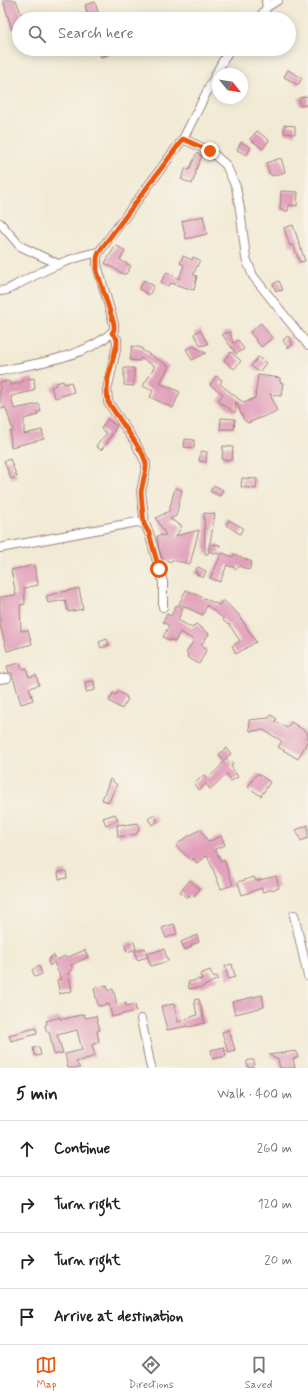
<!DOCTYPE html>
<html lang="en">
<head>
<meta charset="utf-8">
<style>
  body { margin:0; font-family:Mynerve,sans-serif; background:#f2f2f2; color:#202124 }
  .compass { position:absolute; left:212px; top:68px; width:36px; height:36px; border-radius:50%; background:#fff; box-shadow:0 2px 10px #0003; rotate:120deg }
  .stop { position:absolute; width:12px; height:12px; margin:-9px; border:3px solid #ea580c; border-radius:50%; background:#fff }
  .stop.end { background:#ea580c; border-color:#fff; box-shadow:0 1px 4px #0008 }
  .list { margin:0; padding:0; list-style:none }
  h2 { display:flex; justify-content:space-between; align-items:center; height:52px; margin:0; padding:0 16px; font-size:17px }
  h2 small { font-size:13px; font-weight:400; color:#757577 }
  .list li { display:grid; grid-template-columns:26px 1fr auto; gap:12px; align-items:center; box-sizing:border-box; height:56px; padding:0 16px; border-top:1px solid #e0e0e0 }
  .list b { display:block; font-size:15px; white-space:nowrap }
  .list em { font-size:13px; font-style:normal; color:#757577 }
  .icon { flex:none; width:22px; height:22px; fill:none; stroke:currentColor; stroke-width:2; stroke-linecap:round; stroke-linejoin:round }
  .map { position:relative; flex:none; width:308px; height:1068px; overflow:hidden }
  .search { position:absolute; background:#fff; box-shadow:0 2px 10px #0003; left:12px; right:12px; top:12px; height:44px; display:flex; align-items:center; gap:10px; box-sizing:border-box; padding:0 14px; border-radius:22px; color:#757577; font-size:15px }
  .sheet { height:276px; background:#fff }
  nav { display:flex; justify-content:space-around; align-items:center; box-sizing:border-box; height:56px; border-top:1px solid #e0e0e0; background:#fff; font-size:11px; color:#757577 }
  nav a { display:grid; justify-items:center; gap:2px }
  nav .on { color:#ea580c }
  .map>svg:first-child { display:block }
  .building { fill:#e19fba }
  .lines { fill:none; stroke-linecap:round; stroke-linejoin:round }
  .street-casing { stroke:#9e8480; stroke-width:10 }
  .street { stroke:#fff; stroke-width:8 }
  .route { stroke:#ea580c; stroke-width:5 }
</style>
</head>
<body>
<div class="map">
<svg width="308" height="1068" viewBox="0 0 308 1068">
  <rect width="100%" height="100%" fill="#f7f3e8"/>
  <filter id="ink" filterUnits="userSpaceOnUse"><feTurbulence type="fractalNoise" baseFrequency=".025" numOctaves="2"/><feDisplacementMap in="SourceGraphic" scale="8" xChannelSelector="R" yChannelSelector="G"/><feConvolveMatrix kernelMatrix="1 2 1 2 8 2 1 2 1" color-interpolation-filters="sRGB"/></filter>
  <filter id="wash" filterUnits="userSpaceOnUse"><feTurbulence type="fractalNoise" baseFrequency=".012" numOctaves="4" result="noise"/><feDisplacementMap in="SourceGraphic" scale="16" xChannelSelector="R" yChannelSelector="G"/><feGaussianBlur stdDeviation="0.9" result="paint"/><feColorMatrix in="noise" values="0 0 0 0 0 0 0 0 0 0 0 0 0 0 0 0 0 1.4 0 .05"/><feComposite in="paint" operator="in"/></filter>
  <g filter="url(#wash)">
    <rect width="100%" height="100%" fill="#f1ead4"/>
    <g id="blocks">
      <!-- building -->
      <g class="building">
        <polygon points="3,0 16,0 23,19 19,19 19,27 12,30"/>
        <polygon points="95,2 100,19 89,19 85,5"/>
        <polygon points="98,49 109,49 110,54 101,57"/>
        <polygon points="288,70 302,78 298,85 284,77"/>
        <polygon points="308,96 308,105 300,106 299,98"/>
        <polygon points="284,125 295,126 295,134 284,133"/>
        <polygon points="257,131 269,140 263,149 250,139"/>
        <polygon points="241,142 251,147 247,155 237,150"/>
        <polygon points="197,153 202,156 195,172 196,173 192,184 181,179 186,168 189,170"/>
        <polygon points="281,158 285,172 273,176 269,173 266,163"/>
        <polygon points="281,191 298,192 297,206 289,205 288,211 280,210"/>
        <polygon points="203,216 207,234 186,239 182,221"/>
        <polygon points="293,225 305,261 300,262 293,245 290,246 284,228"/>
        <polygon points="116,245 125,251 120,260 131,266 126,274 123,274 105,263"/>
        <polygon points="183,256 192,260 193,257 200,260 193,275 197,276 194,290 170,283 168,286 161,282 167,272 179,279 184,265 180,263"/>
        <polygon points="144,280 154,286 149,295 139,289"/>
        <polygon points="279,281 283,290 276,291 273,284"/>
        <polygon points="261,323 272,338 261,347 250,332"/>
        <polygon points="200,330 208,344 201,346 194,334"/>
        <polygon points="230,332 233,343 238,340 244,349 236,354 222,334"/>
        <polygon points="288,336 293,344 288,348 283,340"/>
        <polygon points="132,346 142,348 142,350 169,366 160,383 180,392 173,408 150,397 153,391 143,386 155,366 140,358 140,361 130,360"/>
        <polygon points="193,346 206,353 192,360 186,349"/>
        <polygon points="231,352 241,361 234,369 224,360"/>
        <polygon points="258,357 266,363 259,372 251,366"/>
        <polygon points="124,368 134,368 134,386 124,385"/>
        <polygon points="258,375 280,378 280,382 283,383 281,396 270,394 277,411 248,423 244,420 236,402 235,413 218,401 223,394 210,385 216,376 222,380 220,384 244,403 255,398"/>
        <polygon points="34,378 35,389 33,389 33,391 11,396 14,409 39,404 41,412 37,412 38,415 24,419 24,434 42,430 44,439 11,447 10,431 13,431 6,408 0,409 0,383 9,381 10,385 23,382 23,380"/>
        <polygon points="63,381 64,384 71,382 74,392 55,398 51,387 56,385 56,383"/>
        <polygon points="221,418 235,419 234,429 220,429"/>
        <polygon points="107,419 117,426 107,443 101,450 96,446 107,433 101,429"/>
        <polygon points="185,439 194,440 194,448 184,447"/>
        <polygon points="223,446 233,447 232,460 222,460"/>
        <polygon points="201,451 207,452 206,462 199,461"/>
        <polygon points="10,459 17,477 11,479 4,461"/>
        <polygon points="242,478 257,479 256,489 241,487"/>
        <polygon points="214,485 223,490 220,496 210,491"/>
        <polygon points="175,488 182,490 176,516 170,519 182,526 176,536 199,530 190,564 172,560 170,562 162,558 159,549 157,536 166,535 156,518 169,511"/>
        <polygon points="204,513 215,514 208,554 205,554"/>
        <polygon points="229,520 243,528 240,534 226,525"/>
        <polygon points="214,544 220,545 219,554 210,552"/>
        <polygon points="222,553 233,557 234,554 252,562 249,570 239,566 237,569 227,565 220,582 210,578"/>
        <polygon points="34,565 38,585 24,588 25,604 20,605 21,631 28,630 32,644 7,651 0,625 0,597 16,595 11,570"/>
        <polygon points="198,567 206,571 203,578 195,573"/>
        <polygon points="79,588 83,609 68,612 65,600 48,603 46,596"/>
        <polygon points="186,590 219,605 223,600 239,615 256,642 236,654 232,646 240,641 229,624 228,625 223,620 224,619 207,605 203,615 179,604"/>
        <polygon points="176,605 183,608 178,620 192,628 196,624 209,634 201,645 207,649 199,664 187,657 188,654 186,653 194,640 180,632 175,642 171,639 170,641 163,637 169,626 163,622 167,614 171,616"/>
        <polygon points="107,639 109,645 101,648 99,642"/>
        <polygon points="20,663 22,669 26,668 29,677 36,675 39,685 29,688 33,700 21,704 12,673 9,673 7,666"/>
        <polygon points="94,681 95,690 86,692 85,682"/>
        <polygon points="118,691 127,697 126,698 128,699 122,709 109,701 113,693 116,695"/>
        <polygon points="271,715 277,719 275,721 287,728 291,722 308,733 308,740 298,759 278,747 282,741 263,730 250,731 249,720 269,718"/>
        <polygon points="227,748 231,754 223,760 219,754"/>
        <polygon points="226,758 233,763 231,766 238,777 231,781 227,774 210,789 206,784 199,790 194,784 204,775 207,779 219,768"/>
        <polygon points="257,773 270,782 261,796 248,787"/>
        <polygon points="110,779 117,785 114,790 109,802 102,800"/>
        <polygon points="115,814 118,820 106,825 103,818"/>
        <polygon points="154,815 158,821 152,825 148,819"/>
        <polygon points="138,823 139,831 137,832 137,834 118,837 117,825 124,824 124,825"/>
        <polygon points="308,825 308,838 301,841 296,830"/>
        <polygon points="201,829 208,842 221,836 225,845 215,849 221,861 224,860 233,885 221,889 208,857 206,856 197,863 193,858 192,861 176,846 182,840"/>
        <polygon points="66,871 67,878 59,879 58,872"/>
        <polygon points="276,876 279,888 262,892 262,888 242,895 238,882 254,877 256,881"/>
        <polygon points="190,880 200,889 192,898 189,895 187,898 180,892"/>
        <polygon points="174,924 177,934 166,938 162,928"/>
        <polygon points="197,935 199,942 191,945 192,946 185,950 181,942"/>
        <polygon points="134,942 136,949 127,952 125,945"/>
        <polygon points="145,948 148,957 137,960 135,951"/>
        <polygon points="164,949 168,961 151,966 147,954"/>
        <polygon points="85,950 88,957 71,965 73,969 70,970 71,972 68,973 72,991 60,994 57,980 61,979 54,962 50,966 48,962 48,960 53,955 57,960 65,956 66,958"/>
        <polygon points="232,964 235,977 228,979 225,966"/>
        <polygon points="39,966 42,974 35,977 32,970"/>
        <polygon points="210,970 213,977 217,976 218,979 202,987 189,989 188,982 202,979 200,974"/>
        <polygon points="107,985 108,991 113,989 117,1005 126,1003 126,1006 135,1004 136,1011 112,1017 109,1004 98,1006 94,988"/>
        <polygon points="262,995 264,1007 235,1014 232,1002"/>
        <polygon points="199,999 205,1023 189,1027 188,1026 167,1030 161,1006 174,1004 178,1022 197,1015 194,1000"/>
        <polygon points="84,1014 85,1018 96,1016 100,1030 97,1031 99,1042 92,1045 95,1056 76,1062 80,1068 68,1068 65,1054 82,1050 77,1030 57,1035 63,1053 54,1055 49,1031 47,1032 45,1025 47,1024 46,1021 60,1017 60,1019 64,1019"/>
        <polygon points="36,1028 37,1034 11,1041 9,1035"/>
        <polygon points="229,1030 235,1050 228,1052 222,1032"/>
        <polygon points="39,1047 41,1055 35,1056 33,1048"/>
        <polygon points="224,1047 226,1056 213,1059 211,1050"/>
        <polygon points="296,1051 298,1057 293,1059 295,1068 280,1068 278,1060 269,1055"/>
        <polygon points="249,1060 254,1060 254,1065 252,1068 249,1068 247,1065 247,1061"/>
      </g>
    </g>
  </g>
  <g filter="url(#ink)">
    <use href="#blocks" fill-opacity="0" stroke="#9e8480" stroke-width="1"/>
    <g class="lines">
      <defs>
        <g id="street">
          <polyline points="267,7 278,0"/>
          <polyline points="259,19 267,7 266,0"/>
          <polyline points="183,139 210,151 226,165 236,187 240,209 246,258 253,276 308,345"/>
          <polyline points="0,223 20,246 58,264"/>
          <path d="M0 291 7 290C36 274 66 258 99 252"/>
          <polyline points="111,333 117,339 117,345 107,390 108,402 135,442 146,463 146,468 141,492 145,524"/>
          <path d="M0 371C34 364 85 357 111 333L114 330V324L97 265V258L99 252 183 139 220 66 230 49"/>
          <polyline points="0,548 137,522 145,524 149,533 163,582 163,607"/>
          <polyline points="0,679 7,678"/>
          <polyline points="294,915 308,976"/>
          <polyline points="141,1019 151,1068"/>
        </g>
      </defs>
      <!-- street casing -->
      <use href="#street" class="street-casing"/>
      <!-- street -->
      <use href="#street" class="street"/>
    </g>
  </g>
  <g class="lines" filter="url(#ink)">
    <!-- route -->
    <polyline class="route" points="159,569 149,533 144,524 142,504 141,492 146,468 146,463 143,455 135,442 108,402 107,390 108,378 117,344 117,339 112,333 114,330 114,324 97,271 97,258 99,252 183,139 210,151"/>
  </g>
</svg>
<svg class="compass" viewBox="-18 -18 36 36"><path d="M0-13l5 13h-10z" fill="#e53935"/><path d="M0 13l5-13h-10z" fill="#757577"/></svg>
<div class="stop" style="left:159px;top:569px"></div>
<div class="stop end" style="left:210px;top:151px"></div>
<div class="search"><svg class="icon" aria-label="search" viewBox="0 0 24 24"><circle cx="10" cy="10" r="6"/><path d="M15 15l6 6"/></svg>Search here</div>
</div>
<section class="sheet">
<h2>5 min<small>Walk · 400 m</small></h2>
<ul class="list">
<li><svg class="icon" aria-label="ahead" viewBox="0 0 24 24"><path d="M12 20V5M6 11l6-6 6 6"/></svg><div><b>Continue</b></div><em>260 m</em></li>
<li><svg class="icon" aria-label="right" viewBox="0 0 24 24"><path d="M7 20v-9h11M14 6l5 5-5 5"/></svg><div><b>Turn right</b></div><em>120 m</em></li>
<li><svg class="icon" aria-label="right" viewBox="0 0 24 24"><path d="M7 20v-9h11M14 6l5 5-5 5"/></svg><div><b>Turn right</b></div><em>20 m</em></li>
<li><svg class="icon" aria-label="arrive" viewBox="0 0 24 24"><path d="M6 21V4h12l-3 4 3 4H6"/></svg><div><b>Arrive at destination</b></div></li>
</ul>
</section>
<nav>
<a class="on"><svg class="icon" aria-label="map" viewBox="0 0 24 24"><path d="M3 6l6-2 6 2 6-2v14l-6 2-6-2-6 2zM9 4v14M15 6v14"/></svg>Map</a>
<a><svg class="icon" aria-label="directions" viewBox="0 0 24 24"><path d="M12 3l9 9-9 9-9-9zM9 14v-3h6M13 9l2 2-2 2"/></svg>Directions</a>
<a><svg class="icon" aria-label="saved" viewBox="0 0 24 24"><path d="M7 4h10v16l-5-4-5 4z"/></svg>Saved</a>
</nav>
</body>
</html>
